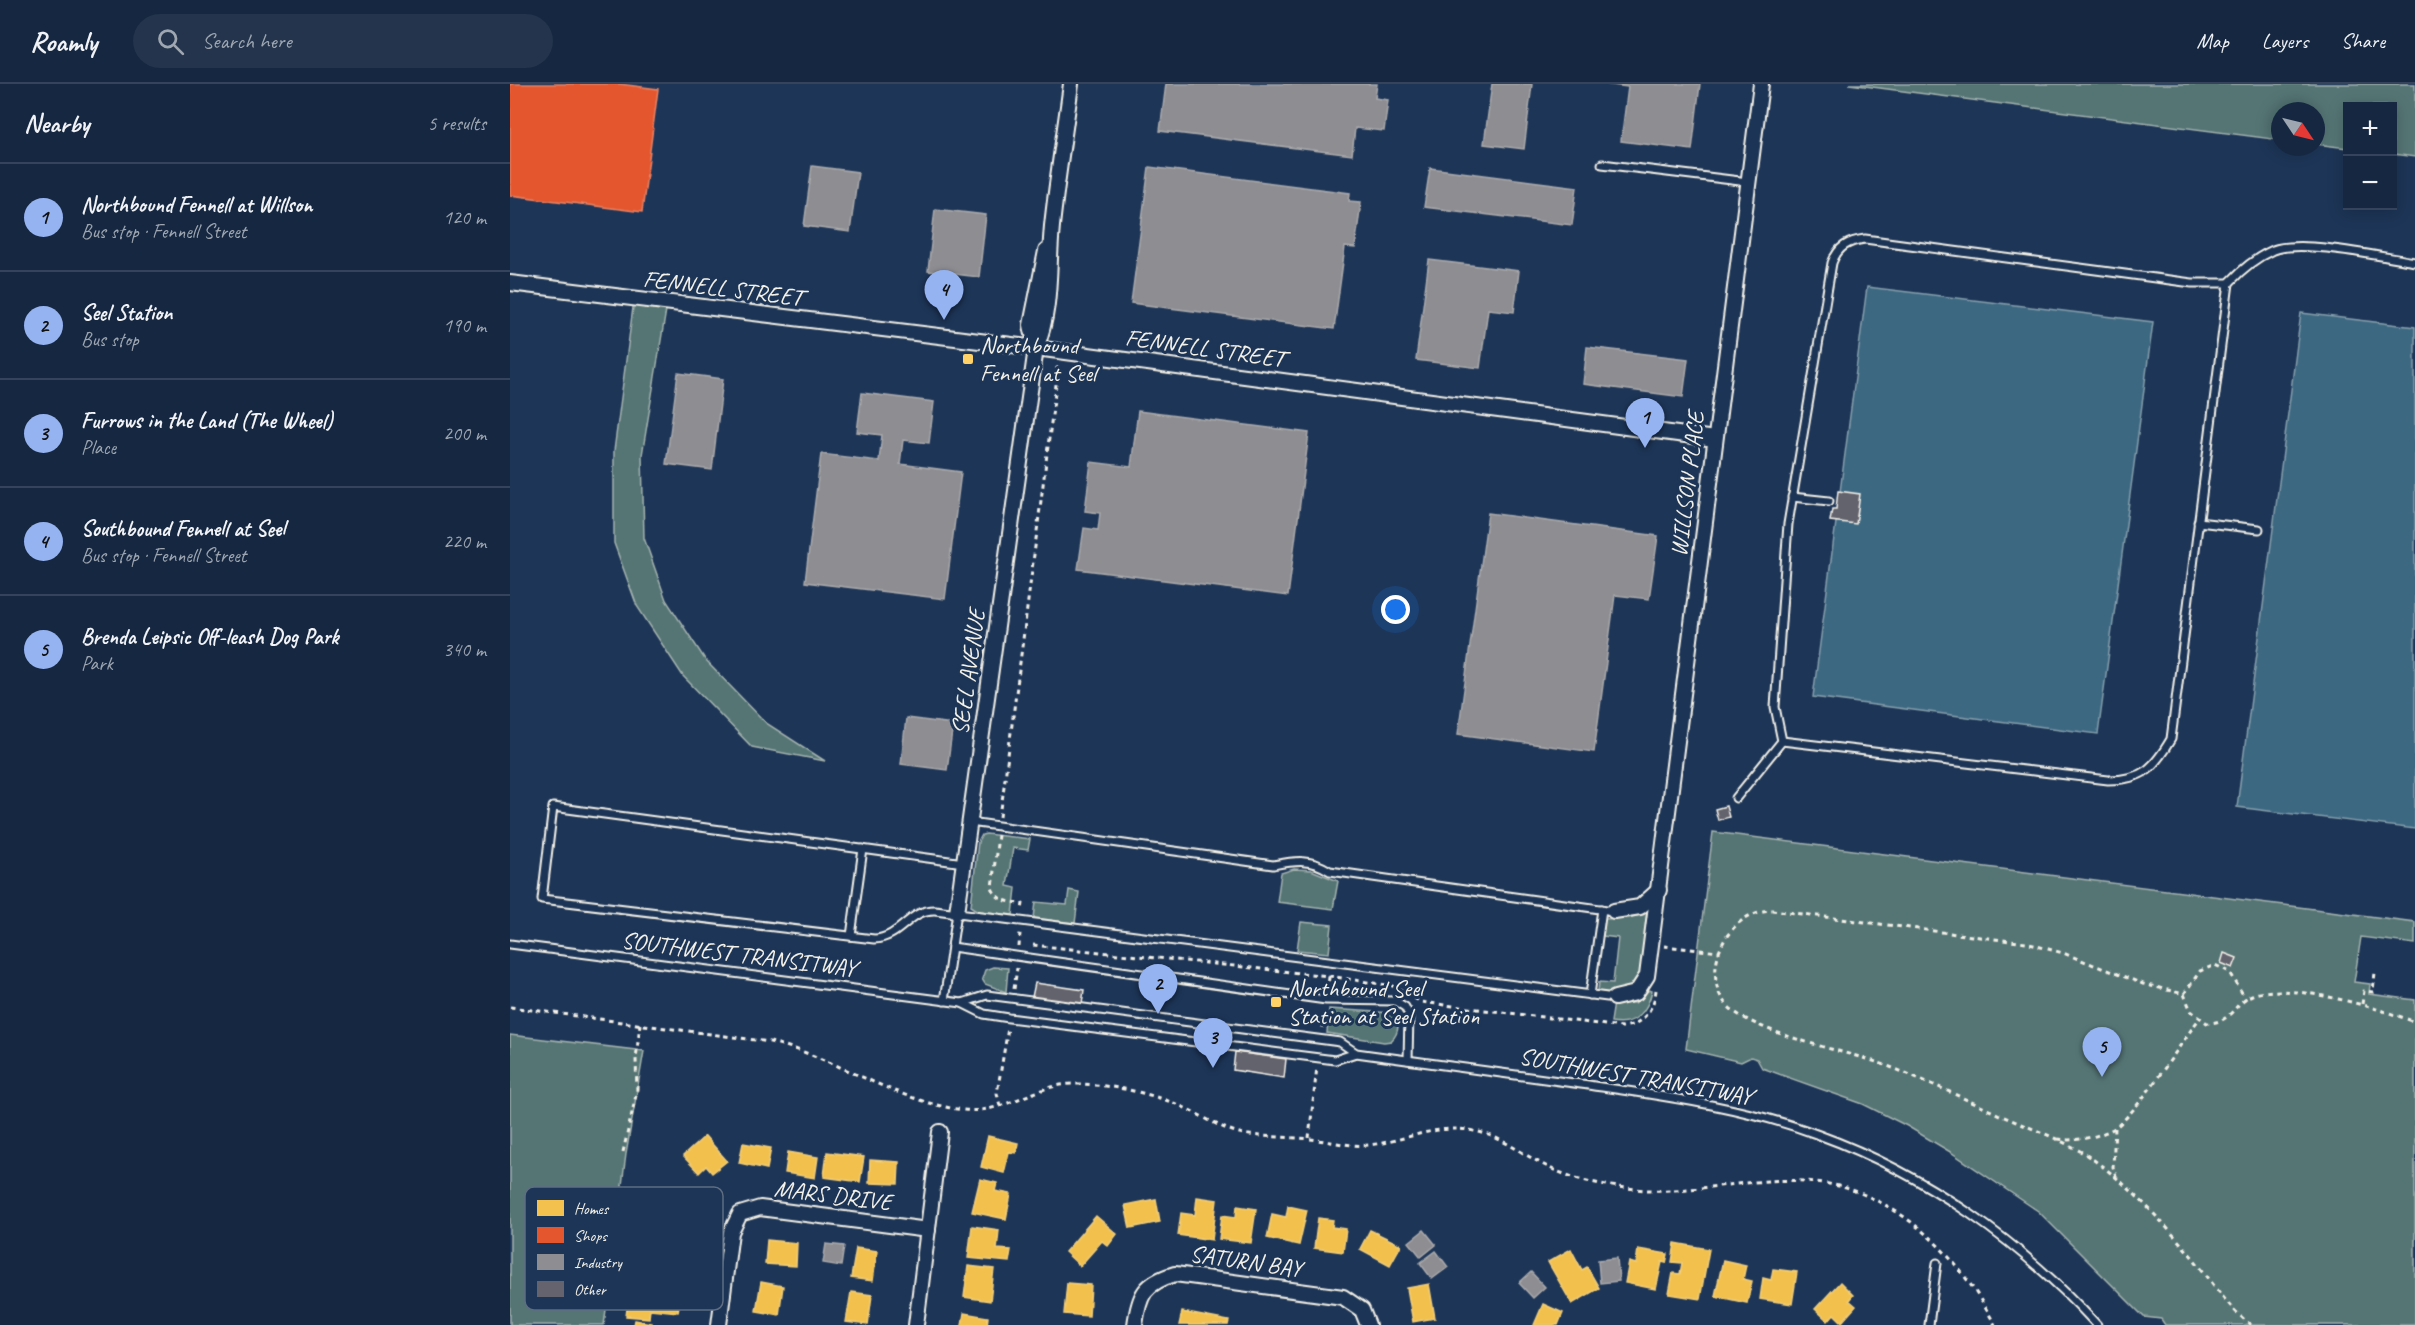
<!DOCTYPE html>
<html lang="en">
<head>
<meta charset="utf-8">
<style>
  body { margin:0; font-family:Caveat,sans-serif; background:#23344c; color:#f1f3f6 }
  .controls { position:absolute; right:18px; top:18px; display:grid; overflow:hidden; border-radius:0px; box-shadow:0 3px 15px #0003 }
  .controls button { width:54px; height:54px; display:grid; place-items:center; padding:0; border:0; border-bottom:2px solid #35445a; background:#162841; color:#f1f3f6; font:30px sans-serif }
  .compass { position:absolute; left:1761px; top:18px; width:54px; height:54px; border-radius:50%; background:#162841; box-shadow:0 3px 15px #0003; rotate:125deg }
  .you { position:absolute; left:886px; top:526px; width:21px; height:21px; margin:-15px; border:4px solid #fff; border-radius:50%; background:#1a73e8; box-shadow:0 0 0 9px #1a73e833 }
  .badge { display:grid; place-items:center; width:39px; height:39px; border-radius:50%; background:#95b2f1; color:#111; font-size:20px; font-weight:700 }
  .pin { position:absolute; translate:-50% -50px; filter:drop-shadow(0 2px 3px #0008) }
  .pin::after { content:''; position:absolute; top:32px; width:21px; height:18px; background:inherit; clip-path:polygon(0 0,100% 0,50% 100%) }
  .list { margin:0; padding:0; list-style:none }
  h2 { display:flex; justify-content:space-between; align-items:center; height:78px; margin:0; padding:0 24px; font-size:26px }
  h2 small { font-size:20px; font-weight:400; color:#9ea6b1 }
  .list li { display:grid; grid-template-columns:39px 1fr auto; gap:18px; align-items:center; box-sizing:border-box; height:108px; padding:0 24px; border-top:2px solid #35445a }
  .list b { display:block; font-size:22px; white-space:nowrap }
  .list p { margin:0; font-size:20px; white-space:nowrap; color:#9ea6b1 }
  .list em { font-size:20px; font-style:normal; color:#9ea6b1 }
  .icon { flex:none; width:33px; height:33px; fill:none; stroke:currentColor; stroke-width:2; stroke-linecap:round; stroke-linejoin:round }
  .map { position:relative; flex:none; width:1905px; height:1241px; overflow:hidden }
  header { display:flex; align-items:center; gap:36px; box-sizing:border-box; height:84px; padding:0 30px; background:#162841; border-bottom:2px solid #35445a }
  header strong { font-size:28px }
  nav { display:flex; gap:33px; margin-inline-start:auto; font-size:21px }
  .search { width:420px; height:54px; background:#23344c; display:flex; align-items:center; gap:15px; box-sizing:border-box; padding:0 21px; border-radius:33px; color:#9ea6b1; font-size:22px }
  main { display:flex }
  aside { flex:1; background:#162841 }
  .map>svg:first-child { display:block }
  .green { fill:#557575; stroke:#a4b3ae; stroke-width:1.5 }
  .water { fill:#3c6882; stroke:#869fab; stroke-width:1.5 }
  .homes { fill:#f2c14e; stroke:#f3cf7c; stroke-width:1.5 }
  .shops { fill:#e4572e; stroke:#e98566; stroke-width:1.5 }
  .industry { fill:#8d8d92; stroke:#acabac; stroke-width:1.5 }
  .building { fill:#64636e; stroke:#f4f1e8; stroke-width:1.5 }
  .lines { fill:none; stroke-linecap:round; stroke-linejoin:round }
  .lane-casing { stroke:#f4f1e8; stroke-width:11 }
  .street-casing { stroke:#f4f1e8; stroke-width:18 }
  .path { stroke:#f4f1e8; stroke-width:3; stroke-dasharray:4.5 4.5; stroke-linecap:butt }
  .lane { stroke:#1d3557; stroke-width:7 }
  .street { stroke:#1d3557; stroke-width:14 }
  .poi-dot { fill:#ffd166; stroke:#1d3557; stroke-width:2 }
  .labels { text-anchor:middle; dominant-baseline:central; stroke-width:6; stroke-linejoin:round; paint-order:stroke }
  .street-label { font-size:24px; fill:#f4f1e8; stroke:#1d3557 }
  .poi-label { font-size:24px; fill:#f4f1e8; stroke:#1d3557; text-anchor:start }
  .key { fill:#1d3557; stroke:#5e6d82; stroke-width:1.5 }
  .key-label { font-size:16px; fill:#f4f1e8 }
</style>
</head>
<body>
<header>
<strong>Roamly</strong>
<div class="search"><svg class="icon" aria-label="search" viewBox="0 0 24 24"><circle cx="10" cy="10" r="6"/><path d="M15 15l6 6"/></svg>Search here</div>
<nav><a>Map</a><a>Layers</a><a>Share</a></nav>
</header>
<main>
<aside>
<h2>Nearby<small>5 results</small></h2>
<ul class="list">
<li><span class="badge">1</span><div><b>Northbound Fennell at Willson</b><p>Bus stop · Fennell Street</p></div><em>120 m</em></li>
<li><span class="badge">2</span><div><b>Seel Station</b><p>Bus stop</p></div><em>190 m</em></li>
<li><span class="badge">3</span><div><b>Furrows in the Land (The Wheel)</b><p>Place</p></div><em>200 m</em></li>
<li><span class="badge">4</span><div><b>Southbound Fennell at Seel</b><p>Bus stop · Fennell Street</p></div><em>220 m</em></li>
<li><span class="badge">5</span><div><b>Brenda Leipsic Off-leash Dog Park</b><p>Park</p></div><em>340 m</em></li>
</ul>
</aside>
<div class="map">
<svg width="1905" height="1241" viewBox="0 0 1905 1241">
  <rect width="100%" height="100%" fill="#1d3557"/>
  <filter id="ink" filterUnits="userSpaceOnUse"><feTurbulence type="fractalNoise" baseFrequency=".0167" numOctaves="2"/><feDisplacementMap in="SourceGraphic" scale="12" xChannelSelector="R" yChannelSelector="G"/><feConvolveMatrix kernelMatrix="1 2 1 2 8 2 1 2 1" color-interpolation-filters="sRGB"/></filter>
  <g filter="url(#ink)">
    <!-- green -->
    <g class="green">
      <polygon points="1339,0 1905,0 1905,73 1883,70 1882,22 1838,22 1837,64 1806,60 1806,27 1770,27 1770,56"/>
      <polygon points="124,216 157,220 132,371 134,454 156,516 196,577 256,639 315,677 242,663 173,592 127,522 104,459 104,367"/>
      <polygon points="1203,748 1905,838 1905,860 1851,853 1844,898 1860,900 1859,910 1905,916 1905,1241 1655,1241 1651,1235 1634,1233 1528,1127 1442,1069 1397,1042 1353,1020 1252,984 1247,975 1241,973 1231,978 1176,965"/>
      <polygon points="476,750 520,755 518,766 503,764 497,802 506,804 503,831 469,827 461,822 468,758 472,751"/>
      <polygon points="784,785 801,786 828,797 823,825 767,818 771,789"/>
      <polygon points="559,806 569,808 565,839 524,834 526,818 557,821"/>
      <path d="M1136 829 1140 833C1134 873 1141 914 1088 908L1089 898 1103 899 1108 854 1093 852 1095 835 1119 834Z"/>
      <polygon points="791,838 822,841 819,869 787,866"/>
      <polygon points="483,883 498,884 496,908 475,900 472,895 475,886"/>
      <path d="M1139 906 1142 907C1137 929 1124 942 1101 938L1104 919H1125Z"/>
      <path d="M819 925 883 929C890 939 890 948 881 957L874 958 817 949Z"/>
      <polygon points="0,951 134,967 116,1070 94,1241 0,1241"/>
    </g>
    <!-- water -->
    <g class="water">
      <polygon points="1357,203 1643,238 1588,650 1303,613"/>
      <polygon points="1791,229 1905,243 1905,745 1727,723"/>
    </g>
    <!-- homes -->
    <g class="homes">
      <polygon points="195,1052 217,1077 202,1089 196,1082 189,1089 173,1072"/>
      <polygon points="478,1052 508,1059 506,1069 499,1068 494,1089 471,1083"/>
      <polygon points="233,1059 261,1064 257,1085 229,1079"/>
      <polygon points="278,1068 308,1073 305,1094 275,1089"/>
      <polygon points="317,1068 354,1073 350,1098 314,1093"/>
      <polygon points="360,1076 389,1078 388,1100 359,1099"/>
      <polygon points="470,1095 487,1099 485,1107 501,1110 496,1135 462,1128"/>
      <polygon points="687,1113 707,1116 702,1156 668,1151 671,1129 685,1131"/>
      <polygon points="646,1115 650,1138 620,1144 615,1121"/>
      <polygon points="727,1122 746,1125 741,1159 709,1155 712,1131 726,1133"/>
      <polygon points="778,1122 797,1126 789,1161 757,1154 762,1130 776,1133"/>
      <polygon points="586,1132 607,1150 598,1162 592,1157 570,1182 555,1168"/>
      <polygon points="808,1134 823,1136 822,1143 836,1145 833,1168 804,1164"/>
      <polygon points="462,1142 489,1146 487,1165 501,1166 499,1178 458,1174"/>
      <polygon points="860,1146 891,1161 880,1181 850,1165"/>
      <polygon points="257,1156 287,1159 286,1182 255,1180"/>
      <polygon points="1165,1159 1199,1165 1190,1215 1159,1210 1163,1189 1170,1190 1172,1179 1162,1178"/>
      <polygon points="346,1164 367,1167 363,1197 341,1194"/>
      <polygon points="1061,1165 1072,1186 1077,1183 1089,1204 1062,1220 1038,1178"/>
      <polygon points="1128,1165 1158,1170 1156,1179 1152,1178 1146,1205 1115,1199 1119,1178 1126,1180"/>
      <polygon points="1213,1176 1236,1181 1233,1195 1242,1197 1237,1219 1205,1212"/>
      <polygon points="458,1182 484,1185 480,1217 454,1213"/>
      <polygon points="1263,1185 1287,1188 1282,1220 1250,1215 1253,1194 1261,1196"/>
      <polygon points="133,1195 172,1200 168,1228 140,1225 139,1234 116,1232 118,1218 130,1220"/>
      <polygon points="251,1198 273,1202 269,1231 246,1227"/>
      <polygon points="1330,1198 1343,1211 1339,1216 1346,1222 1332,1238 1324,1230 1318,1237 1305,1225"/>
      <polygon points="557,1199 581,1201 579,1232 554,1230"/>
      <polygon points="919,1200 925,1234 903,1238 897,1204"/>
      <polygon points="341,1208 362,1211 358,1241 336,1238"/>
      <polygon points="1033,1220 1053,1229 1048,1241 1024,1241"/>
      <polygon points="672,1228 719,1237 718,1241 669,1241"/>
      <polygon points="454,1229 478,1233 477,1241 452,1241"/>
      <polygon points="125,1236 141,1239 140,1241 124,1241"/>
    </g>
    <!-- shops -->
    <polygon class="shops" points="0,0 109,0 148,5 132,128 0,111"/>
    <!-- industry -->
    <g class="industry">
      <polygon points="656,0 867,0 865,14 878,16 874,47 845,44 842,71 650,47"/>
      <polygon points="982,0 1022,0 1014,65 974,60"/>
      <polygon points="1094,0 1190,0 1182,66 1111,57 1118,3"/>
      <polygon points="302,82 348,88 340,148 294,142"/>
      <polygon points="639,83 840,109 839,117 851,118 845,164 835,163 824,245 621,219"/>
      <polygon points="920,84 1067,103 1062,141 914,123"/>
      <polygon points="425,125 476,131 469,193 418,187"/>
      <polygon points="919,176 1009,187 1004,228 978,225 970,284 906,276"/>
      <polygon points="1077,263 1178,275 1173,313 1073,300"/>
      <polygon points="168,289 213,295 202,386 156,380"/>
      <polygon points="352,309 424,318 419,359 393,356 390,380 451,388 435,515 295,498 311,370 369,377 372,351 347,348"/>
      <polygon points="628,327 799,349 778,512 568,485 574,444 588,446 590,429 575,427 581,378 621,383"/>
      <polygon points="978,429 1148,452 1139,515 1105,511 1084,668 948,650"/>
      <polygon points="396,634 443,640 437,686 391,680"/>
      <polygon points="914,1146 926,1161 911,1173 899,1158"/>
      <polygon points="316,1160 334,1162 331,1182 313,1179"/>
      <polygon points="926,1167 938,1183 922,1195 910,1179"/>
      <polygon points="1107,1174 1109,1197 1090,1199 1088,1176"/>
      <polygon points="1021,1188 1035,1203 1023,1214 1009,1199"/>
    </g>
    <!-- building -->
    <g class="building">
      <polygon points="1328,407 1350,410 1346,440 1320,437 1322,425 1326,425"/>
      <polygon points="1216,722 1219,733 1208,736 1205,725"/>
      <polygon points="1714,869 1727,874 1723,884 1711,879"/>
      <polygon points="525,899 574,906 572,920 522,913"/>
      <polygon points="725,968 776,975 774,994 723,986"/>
    </g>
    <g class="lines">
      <defs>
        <g id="lane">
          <polyline points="1092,80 1238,98"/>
          <polyline points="1282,413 1319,417"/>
          <polyline points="1688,438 1749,445"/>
          <path d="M1272 657 1598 696C1633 696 1644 684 1661 655L1719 199"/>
          <path d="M1226 714 1272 657 1265 623 1278 440 1322 179C1328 162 1339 157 1355 155L1682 199H1719C1732 185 1745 174 1763 166 1792 155 1872 173 1905 178"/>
          <path d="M460 738 763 781C785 777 801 774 820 787L1104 827"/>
          <path d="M454 779 43 723 32 815 364 855C391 854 399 825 425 826L1105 914"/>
          <polyline points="341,852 353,765"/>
          <polyline points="0,860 452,919 474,930 499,934 825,976 846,969"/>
          <polyline points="442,863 816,916 885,917 895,923 899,931 898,976"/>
          <polyline points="1080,911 1092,825"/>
          <polyline points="434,917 447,828"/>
          <path d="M452 919 477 911 830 958 846 969C921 979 996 989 1071 1000 1152 1012 1232 1022 1309 1051 1416 1090 1511 1158 1587 1241"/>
          <polyline points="1419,1241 1427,1179"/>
        </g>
        <g id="street">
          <polyline points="0,199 526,264 1205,355"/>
          <polyline points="526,264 521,241 536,167"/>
          <polyline points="1104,827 1130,823 1149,806"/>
          <path d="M447 828 526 264C542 225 538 184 542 142 547 94 555 47 561 0"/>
          <polyline points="1105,914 1126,909 1137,892 1251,0"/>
          <polyline points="209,1241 221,1148 230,1130 250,1124 418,1146"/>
          <polyline points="406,1241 430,1048"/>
          <path d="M625 1241C629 1211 634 1199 665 1190L833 1213 852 1226 858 1241"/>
        </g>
      </defs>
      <!-- lane casing -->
      <use href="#lane" class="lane-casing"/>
      <!-- street casing -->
      <use href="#street" class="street-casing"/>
      <!-- path -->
      <g class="path">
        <polyline points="490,733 548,285 545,282"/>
        <path d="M488 751 482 804C488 818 499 818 513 819L512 827"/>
        <polyline points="523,861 819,892 883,902 894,907"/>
        <polyline points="1154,862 1209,868"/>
        <polyline points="509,863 510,849"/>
        <polyline points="504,905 507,884"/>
        <polyline points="818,906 819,892"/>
        <polyline points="1674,910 1690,887 1705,881 1720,888 1736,916"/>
        <path d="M904 914 911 918 1112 943C1133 941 1144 925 1146 906"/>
        <polyline points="1852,920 1854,907 1863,908 1865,888"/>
        <path d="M0 923 260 958C326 973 385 1018 454 1026 495 1031 526 998 569 1000 602 1001 642 1009 673 1023 695 1033 715 1048 740 1051 760 1053 780 1053 800 1055 819 1057 840 1063 859 1061 896 1057 926 1039 964 1047 992 1052 1016 1073 1042 1085 1068 1097 1097 1102 1125 1105 1201 1113 1274 1079 1350 1109 1412 1134 1455 1184 1485 1241"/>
        <polyline points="813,944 815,927"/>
        <polyline points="490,1022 487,1009 498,944"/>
        <polyline points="1605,1044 1603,1083 1607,1095"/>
        <polyline points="799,1054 807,983"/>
        <path d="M1548 1055C1564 1058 1588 1053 1603 1045 1626 1031 1670 960 1689 935"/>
        <polyline points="113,1068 127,1007 126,975 130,940"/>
        <path d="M1741 1241C1716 1222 1699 1193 1679 1169 1648 1133 1611 1092 1570 1067 1546 1053 1517 1043 1492 1032 1453 1014 1415 996 1375 981 1337 967 1240 949 1216 920 1200 902 1204 871 1217 852 1229 836 1242 827 1262 826L1516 859 1553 869 1633 900 1674 910 1681 927 1697 939C1723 939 1723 919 1742 911 1779 897 1869 924 1905 938"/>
      </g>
      <!-- lane -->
      <use href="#lane" class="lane"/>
      <!-- street -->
      <use href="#street" class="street"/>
    </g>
  </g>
  <!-- markers -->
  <g class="poi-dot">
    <rect x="452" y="269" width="12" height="12" rx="3"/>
    <rect x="760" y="912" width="12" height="12" rx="3"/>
  </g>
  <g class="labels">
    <!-- street labels -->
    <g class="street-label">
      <text transform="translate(213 204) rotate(7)">FENNELL STREET</text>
      <text transform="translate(695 264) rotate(8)">FENNELL STREET</text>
      <text transform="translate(1177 400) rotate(-83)">WILLSON PLACE</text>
      <text transform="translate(458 588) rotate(-82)">SEEL AVENUE</text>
      <text transform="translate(229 870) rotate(7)">SOUTHWEST TRANSITWAY</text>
      <text transform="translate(1126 992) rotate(10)">SOUTHWEST TRANSITWAY</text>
      <text transform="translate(323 1111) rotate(7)">MARS DRIVE</text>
      <text transform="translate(736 1177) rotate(8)">SATURN BAY</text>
    </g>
    <!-- poi labels -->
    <g class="poi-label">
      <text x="470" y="261">Northbound<tspan x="470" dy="28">Fennell at Seel</tspan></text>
      <text x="778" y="904">Northbound Seel<tspan x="778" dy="28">Station at Seel Station</tspan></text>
    </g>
  </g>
  <!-- legend -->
  <rect x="15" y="1103" width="198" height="123" rx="9" class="key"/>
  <rect x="27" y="1116" width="27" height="16" fill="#f2c14e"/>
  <rect x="27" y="1143" width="27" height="16" fill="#e4572e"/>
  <rect x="27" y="1170" width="27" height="16" fill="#8d8d92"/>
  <rect x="27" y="1197" width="27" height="16" fill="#64636e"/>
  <g class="key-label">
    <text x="64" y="1130">Homes</text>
    <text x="64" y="1157">Shops</text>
    <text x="64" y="1184">Industry</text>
    <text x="64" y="1211">Other</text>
  </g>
</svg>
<div class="controls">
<button>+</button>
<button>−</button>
</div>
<svg class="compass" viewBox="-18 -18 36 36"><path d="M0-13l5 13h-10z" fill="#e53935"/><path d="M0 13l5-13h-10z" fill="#9ea6b1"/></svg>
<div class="you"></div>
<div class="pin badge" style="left:1135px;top:364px">1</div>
<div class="pin badge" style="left:648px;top:930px">2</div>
<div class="pin badge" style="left:703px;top:984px">3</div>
<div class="pin badge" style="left:434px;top:236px">4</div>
<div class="pin badge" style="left:1592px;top:993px">5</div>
</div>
</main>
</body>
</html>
